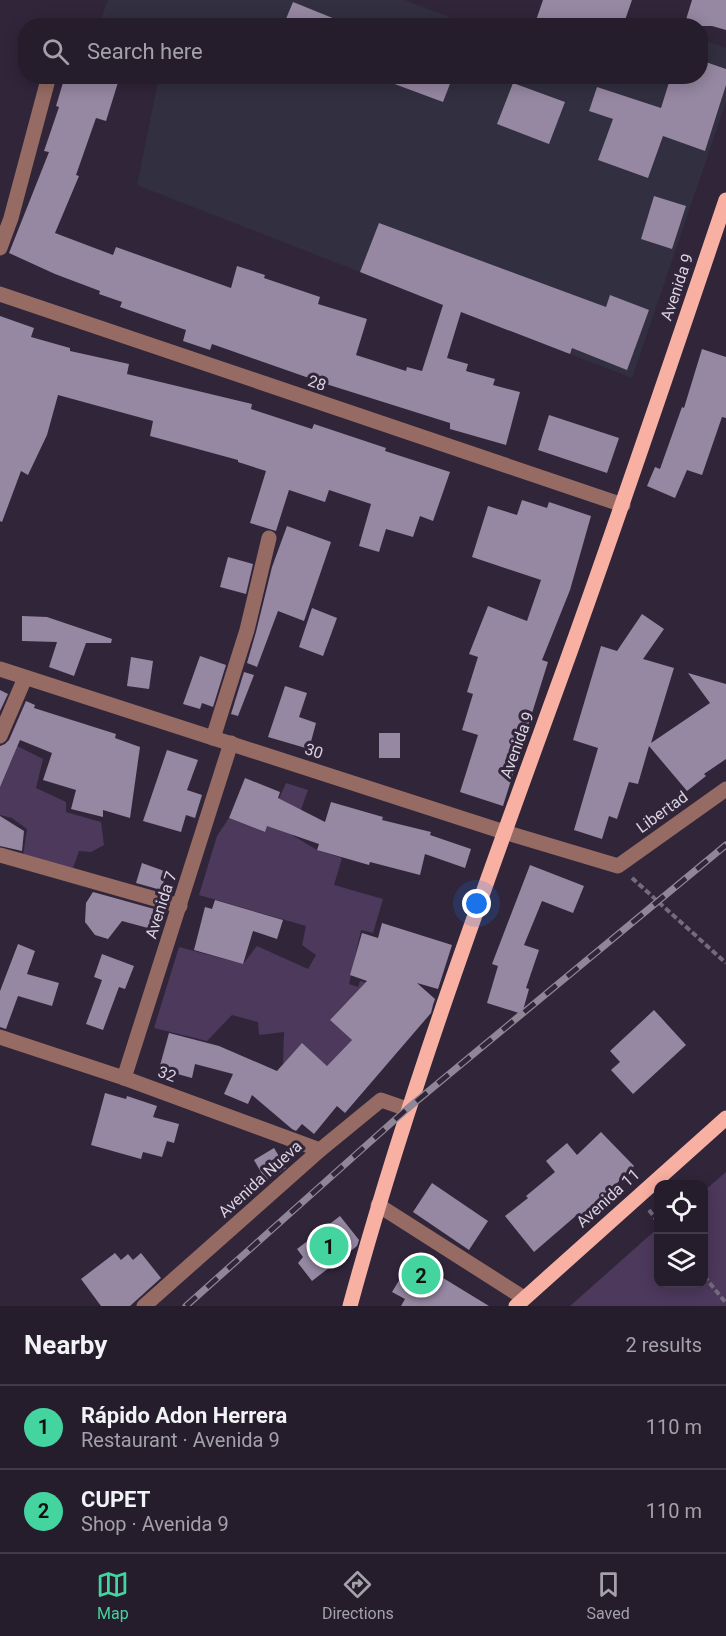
<!DOCTYPE html>
<html lang="en">
<head>
<meta charset="utf-8">
<style>
  body { margin:0; font-family:Roboto,sans-serif; background:#312938; color:#f1f3f6 }
  .controls { position:absolute; right:18px; bottom:18px; display:grid; overflow:hidden; border-radius:12px; box-shadow:0 3px 15px #0003 }
  .controls button { width:54px; height:54px; display:grid; place-items:center; padding:0; border:0; border-bottom:2px solid #423a48; background:#251c2c; color:#f1f3f6; font:30px sans-serif }
  .you { position:absolute; left:477px; top:904px; width:21px; height:21px; margin:-15px; border:4px solid #fff; border-radius:50%; background:#1a73e8; box-shadow:0 0 0 9px #1a73e833 }
  .badge { display:grid; place-items:center; width:39px; height:39px; border-radius:50%; background:#44d49f; color:#111; font-size:20px; font-weight:700 }
  .pin { position:absolute; translate:-50% -50%; border:3px solid #fff; box-shadow:0 2px 6px #0006 }
  .list { margin:0; padding:0; list-style:none }
  h2 { display:flex; justify-content:space-between; align-items:center; height:78px; margin:0; padding:0 24px; font-size:26px }
  h2 small { font-size:20px; font-weight:400; color:#a3a1a9 }
  .list li { display:grid; grid-template-columns:39px 1fr auto; gap:18px; align-items:center; box-sizing:border-box; height:84px; padding:0 24px; border-top:2px solid #423a48 }
  .list b { display:block; font-size:22px; white-space:nowrap }
  .list p { margin:0; font-size:20px; white-space:nowrap; color:#a3a1a9 }
  .list em { font-size:20px; font-style:normal; color:#a3a1a9 }
  .icon { flex:none; width:33px; height:33px; fill:none; stroke:currentColor; stroke-width:2; stroke-linecap:round; stroke-linejoin:round }
  .map { position:relative; flex:none; width:726px; height:1306px; overflow:hidden }
  .search { position:absolute; background:#251c2c; box-shadow:0 3px 15px #0003; left:18px; right:18px; top:18px; height:66px; display:flex; align-items:center; gap:15px; box-sizing:border-box; padding:0 21px; border-radius:24px; color:#a3a1a9; font-size:22px }
  .sheet { height:246px; background:#251c2c }
  nav { display:flex; justify-content:space-around; align-items:center; box-sizing:border-box; height:84px; border-top:2px solid #423a48; background:#251c2c; font-size:16px; color:#a3a1a9 }
  nav a { display:grid; justify-items:center; gap:3px }
  nav .on { color:#44d49f }
  .map>svg:first-child { display:block }
  .industrial { fill:#322f40 }
  .green { fill:#4d395c }
  .building { fill:#9687a2 }
  .lines { fill:none; stroke-linecap:round; stroke-linejoin:round }
  .path { stroke:#756b7d; stroke-width:4; stroke-dasharray:6 3; stroke-linecap:butt }
  .minor { stroke:#966b63; stroke-width:15 }
  .major { stroke:#f8b0a2; stroke-width:15 }
  .rail-casing { stroke:#8f8697; stroke-width:7 }
  .rail { stroke:#31253a; stroke-width:4.5; stroke-dasharray:14; stroke-linecap:butt }
  .labels { text-anchor:middle; dominant-baseline:central; stroke-width:6; stroke-linejoin:round; paint-order:stroke }
  .street-label { font-size:16px; fill:#d9d2e0; stroke:#31253a }
</style>
</head>
<body>
<div class="map">
<svg width="726" height="1306" viewBox="0 0 726 1306">
  <rect width="100%" height="100%" fill="#31253a"/>
  <!-- industrial -->
  <g class="industrial">
    <polygon points="108,0 404,0 470,25 98,26"/>
    <polygon points="701,39 726,48 726,102 632,378 137,185 159,77 602,76 614,81 616,77 700,76"/>
  </g>
  <!-- green -->
  <g class="green">
    <polygon points="17,746 43,759 36,788 66,802 66,812 101,822 104,845 91,852 79,851 73,868 23,856 27,829 12,818 0,815 0,762 10,764"/>
    <polygon points="286,783 308,790 292,835 317,850 342,858 334,885 383,899 373,933 361,930 349,984 358,987 360,981 393,989 346,1003 330,1020 352,1040 327,1066 302,1044 283,1064 284,1032 259,1035 258,1022 232,1015 207,1041 154,1028 179,947 243,964 257,946 308,969 316,955 302,945 306,926 199,895 217,836 229,818 264,832"/>
    <polygon points="726,1172 726,1306 570,1306 658,1228 658,1284 704,1284 704,1191"/>
  </g>
  <!-- building -->
  <g class="building">
    <polygon points="543,0 632,0 623,26 534,26"/>
    <polygon points="692,0 726,0 726,30 712,26 684,26"/>
    <polygon points="293,2 350,25 350,26 283,26"/>
    <polygon points="700,60 726,69 726,85 705,151 663,136 648,178 598,160 613,119 589,111 597,87 661,108 671,76 700,76"/>
    <polygon points="65,76 120,76 106,121 96,118 76,175 79,176 55,233 113,255 116,247 231,288 237,266 265,275 264,278 320,297 318,304 367,319 356,355 406,371 407,367 422,371 443,305 360,272 379,223 606,307 610,295 649,310 627,370 572,348 570,354 461,312 447,358 468,364 466,371 495,379 493,385 520,392 506,445 450,429 450,423 326,384 212,344 210,350 183,341 186,330 120,307 122,302 99,294 100,291 55,274 9,253 49,152 44,151 59,107 56,106"/>
    <polygon points="381,76 453,76 443,102 381,79"/>
    <polygon points="513,83 565,102 549,144 497,124"/>
    <polygon points="654,196 686,206 672,249 641,239"/>
    <polygon points="0,316 34,328 31,337 70,348 70,351 129,364 127,374 252,404 251,409 312,429 314,424 386,448 385,451 450,472 433,521 420,516 413,537 386,529 379,552 359,546 371,504 329,490 325,502 289,490 276,531 250,523 266,471 238,462 238,460 150,436 153,421 58,395 47,435 28,475 21,471 2,522 0,521"/>
    <polygon points="702,349 726,357 726,418 722,417 702,475 687,470 675,498 647,486 655,467 660,469 682,407 684,408"/>
    <polygon points="549,415 619,438 607,473 538,450"/>
    <polygon points="522,500 547,508 549,502 591,516 570,590 542,660 548,662 503,806 460,792 478,735 462,730 473,694 467,692 478,657 469,654 488,606 527,621 541,580 472,557 488,506 517,515"/>
    <polygon points="287,526 331,542 304,621 278,611 257,667 247,663 256,632 272,567"/>
    <polygon points="228,557 253,564 246,594 220,587"/>
    <polygon points="312,608 337,618 323,656 299,647"/>
    <polygon points="642,614 664,629 643,659 674,668 651,743 710,703 688,673 726,684 726,759 704,774 706,776 687,791 649,746 638,784 629,782 617,819 609,816 602,839 574,830 598,748 573,740 601,646 617,651"/>
    <polygon points="22,616 47,617 112,639 111,643 86,643 74,676 49,667 57,642 22,641"/>
    <polygon points="200,656 226,665 213,707 202,703 200,709 183,704"/>
    <polygon points="131,657 153,661 149,689 127,686"/>
    <polygon points="244,672 254,675 238,716 231,714"/>
    <polygon points="285,686 307,693 299,717 316,723 309,749 268,737"/>
    <polygon points="0,690 8,694 0,711"/>
    <polygon points="26,701 35,705 34,708 116,734 115,738 140,747 130,818 103,810 103,817 71,809 76,790 43,780 52,753 20,740 0,787 0,746 5,744 9,740"/>
    <rect x="379" y="733" width="21" height="25"/>
    <polygon points="167,750 198,760 187,790 202,795 195,818 186,815 181,832 143,821"/>
    <polygon points="245,778 280,792 278,798 325,822 331,802 383,817 382,820 431,832 430,835 471,849 465,868 425,854 420,875 370,862 369,865 317,850 319,844 267,826 265,832 229,818"/>
    <polygon points="0,816 24,831 22,851 0,846"/>
    <polygon points="142,863 167,872 161,890 136,883"/>
    <polygon points="530,865 584,886 573,913 542,901 524,945 539,950 526,988 529,989 522,1014 487,1003 498,966 492,964"/>
    <polygon points="93,892 165,912 159,931 122,921 108,939 95,935 85,922 86,903"/>
    <polygon points="215,900 283,920 277,939 253,931 243,964 194,950 205,907 212,909"/>
    <polygon points="382,923 452,945 438,989 417,983 435,999 433,1005 431,1013 345,1113 337,1106 314,1134 302,1124 296,1131 292,1129 252,1095 248,1104 224,1094 233,1074 195,1064 192,1078 159,1069 169,1033 219,1046 277,1071 302,1043 327,1066 352,1040 330,1020 367,981 350,975 362,933 378,938"/>
    <polygon points="18,944 35,951 27,974 59,983 52,1006 18,996 6,1029 0,1027 0,991"/>
    <polygon points="102,954 134,966 125,989 119,987 103,1030 86,1024 102,980 94,977"/>
    <polygon points="654,1010 686,1045 633,1094 611,1070 620,1062 610,1051"/>
    <polygon points="105,1093 126,1099 127,1096 157,1106 153,1117 179,1124 174,1143 167,1141 162,1157 143,1152 141,1159 91,1145"/>
    <polygon points="601,1132 634,1166 609,1191 610,1193 582,1218 578,1214 534,1252 505,1216 528,1198 526,1196 555,1172 546,1161 567,1143 577,1155"/>
    <polygon points="274,1148 286,1168 266,1181 254,1160"/>
    <polygon points="432,1183 488,1221 469,1250 413,1212"/>
    <polygon points="340,1216 359,1240 357,1246 312,1281 298,1263 303,1257 297,1249"/>
    <polygon points="115,1253 121,1260 128,1254 133,1260 141,1253 161,1278 130,1306 101,1306 81,1279"/>
    <polygon points="412,1259 489,1306 401,1306 405,1299 392,1292"/>
  </g>
  <g class="lines">
    <!-- path -->
    <g class="path">
      <polyline points="632,878 726,963"/>
      <polyline points="649,1210 658,1222"/>
      <polyline points="704,1276 726,1303"/>
    </g>
    <!-- minor -->
    <g class="minor">
      <polyline points="0,248 11,218 49,76"/>
      <polyline points="0,294 623,505"/>
      <polyline points="0,669 504,832 618,866 726,789"/>
      <polyline points="0,736 25,678"/>
      <polyline points="213,738 247,630 269,538"/>
      <polyline points="0,855 180,906"/>
      <polyline points="0,1037 124,1078 320,1150"/>
      <polyline points="124,1078 231,743"/>
      <polyline points="378,1205 524,1298"/>
      <polyline points="144,1306 320,1150 381,1100 407,1109"/>
    </g>
    <!-- major -->
    <g class="major">
      <path d="M350 1306C409 1089 488 878 565 666 621 511 673 356 726 200"/>
      <polyline points="516,1306 726,1118"/>
    </g>
    <defs>
      <polyline id="rail" points="186,1306 407,1109 726,845"/>
    </defs>
    <!-- rail casing -->
    <use href="#rail" class="rail-casing"/>
    <!-- rail -->
    <use href="#rail" class="rail"/>
  </g>
  <g class="labels">
    <!-- street labels -->
    <g class="street-label">
      <text transform="translate(677 287) rotate(-71)">Avenida 9</text>
      <text transform="translate(317 383) rotate(19)">28</text>
      <text transform="translate(517 745) rotate(-70)">Avenida 9</text>
      <text transform="translate(314 751) rotate(18)">30</text>
      <text transform="translate(662 812) rotate(-36)">Libertad</text>
      <text transform="translate(161 905) rotate(-72)">Avenida 7</text>
      <text transform="translate(167 1074) rotate(20)">32</text>
      <text transform="translate(260 1179) rotate(-42)">Avenida Nueva</text>
      <text transform="translate(608 1198) rotate(-42)">Avenida 11</text>
    </g>
  </g>
</svg>
<div class="controls">
<button><svg class="icon" aria-label="locate" viewBox="0 0 24 24"><circle cx="12" cy="12" r="6"/><path d="M12 2v4M12 18v4M2 12h4M18 12h4"/></svg></button>
<button><svg class="icon" aria-label="layers" viewBox="0 0 24 24"><path d="M12 4l9 5-9 5-9-5zM3 14l9 5 9-5"/></svg></button>
</div>
<div class="you"></div>
<div class="pin badge" style="left:329px;top:1246px">1</div>
<div class="pin badge" style="left:421px;top:1275px">2</div>
<div class="search"><svg class="icon" aria-label="search" viewBox="0 0 24 24"><circle cx="10" cy="10" r="6"/><path d="M15 15l6 6"/></svg>Search here</div>
</div>
<section class="sheet">
<h2>Nearby<small>2 results</small></h2>
<ul class="list">
<li><span class="badge">1</span><div><b>Rápido Adon Herrera</b><p>Restaurant · Avenida 9</p></div><em>110 m</em></li>
<li><span class="badge">2</span><div><b>CUPET</b><p>Shop · Avenida 9</p></div><em>110 m</em></li>
</ul>
</section>
<nav>
<a class="on"><svg class="icon" aria-label="map" viewBox="0 0 24 24"><path d="M3 6l6-2 6 2 6-2v14l-6 2-6-2-6 2zM9 4v14M15 6v14"/></svg>Map</a>
<a><svg class="icon" aria-label="directions" viewBox="0 0 24 24"><path d="M12 3l9 9-9 9-9-9zM9 14v-3h6M13 9l2 2-2 2"/></svg>Directions</a>
<a><svg class="icon" aria-label="saved" viewBox="0 0 24 24"><path d="M7 4h10v16l-5-4-5 4z"/></svg>Saved</a>
</nav>
</body>
</html>
